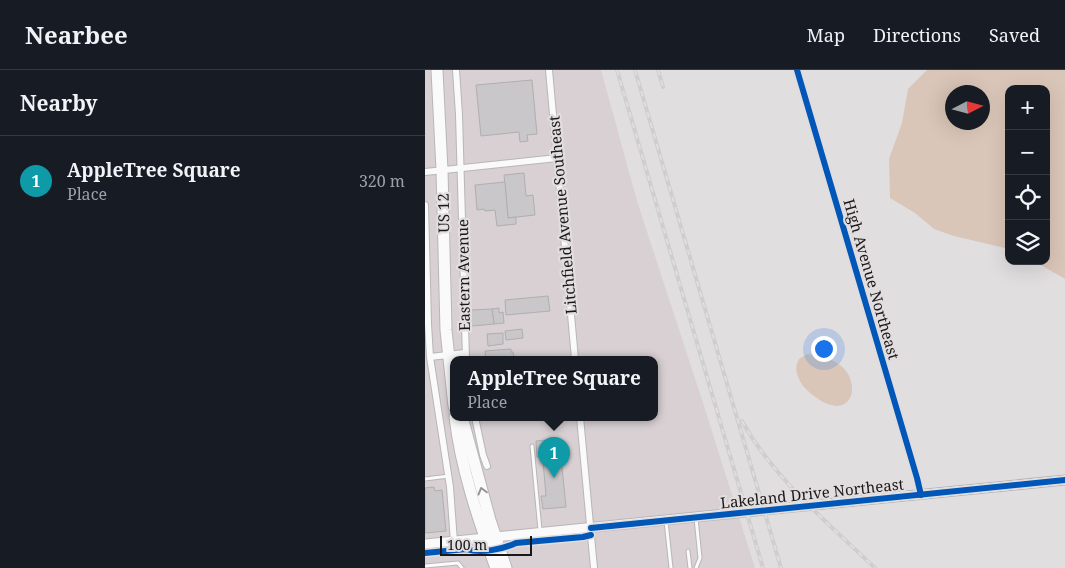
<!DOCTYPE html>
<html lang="en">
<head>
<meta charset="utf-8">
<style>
  body { margin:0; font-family:"Noto Serif",serif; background:#20242c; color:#f1f3f6 }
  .controls { position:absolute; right:15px; top:15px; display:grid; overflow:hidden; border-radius:10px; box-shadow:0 5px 20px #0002 }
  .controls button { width:45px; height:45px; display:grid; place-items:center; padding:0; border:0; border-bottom:1px solid #363941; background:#171b24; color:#f1f3f6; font:25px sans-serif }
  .compass { position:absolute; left:520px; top:15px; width:45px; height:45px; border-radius:50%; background:#171b24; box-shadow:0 5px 20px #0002; rotate:84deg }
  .scale { position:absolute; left:15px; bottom:12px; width:92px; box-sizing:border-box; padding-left:5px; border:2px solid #191718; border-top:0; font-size:14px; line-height:18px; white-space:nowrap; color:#191718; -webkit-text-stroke:4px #e2dddf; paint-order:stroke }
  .you { position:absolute; left:398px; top:278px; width:18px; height:18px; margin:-12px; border:4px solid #fff; border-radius:50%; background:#1a73e8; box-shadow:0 0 0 8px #1a73e833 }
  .badge { display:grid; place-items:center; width:32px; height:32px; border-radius:50%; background:#1a73e8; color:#fff; font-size:16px; font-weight:700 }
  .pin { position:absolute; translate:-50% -41px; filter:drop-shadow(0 1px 2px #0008) }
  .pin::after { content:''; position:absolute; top:26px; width:18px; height:15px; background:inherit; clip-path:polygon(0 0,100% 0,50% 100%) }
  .popup { position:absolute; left:25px; top:286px; width:208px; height:65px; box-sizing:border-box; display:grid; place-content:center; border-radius:10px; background:#171b24; filter:drop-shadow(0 1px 4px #0005); font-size:16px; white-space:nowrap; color:#9ea1a6 }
  .popup b { font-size:19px; color:#f1f3f6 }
  .popup::after { content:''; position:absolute; left:50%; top:100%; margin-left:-10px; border:10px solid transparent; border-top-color:#171b24 }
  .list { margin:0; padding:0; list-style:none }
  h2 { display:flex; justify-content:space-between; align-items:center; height:65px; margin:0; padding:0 20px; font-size:21px }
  h2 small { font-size:16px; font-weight:400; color:#9ea1a6 }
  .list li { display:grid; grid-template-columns:32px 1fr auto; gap:15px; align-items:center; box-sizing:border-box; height:90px; padding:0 20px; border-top:1px solid #363941 }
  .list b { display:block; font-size:19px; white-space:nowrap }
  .list p { margin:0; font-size:16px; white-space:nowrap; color:#9ea1a6 }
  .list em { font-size:16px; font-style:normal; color:#9ea1a6 }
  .icon { flex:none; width:28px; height:28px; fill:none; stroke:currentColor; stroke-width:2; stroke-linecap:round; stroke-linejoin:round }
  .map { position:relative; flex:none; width:640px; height:498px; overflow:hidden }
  header { display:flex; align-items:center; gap:30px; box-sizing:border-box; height:70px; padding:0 25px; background:#171b24; border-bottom:1px solid #363941 }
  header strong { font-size:24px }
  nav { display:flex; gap:28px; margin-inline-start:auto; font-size:18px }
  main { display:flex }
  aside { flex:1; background:#171b24 }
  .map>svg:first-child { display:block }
  .built { fill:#d8d0d3; fill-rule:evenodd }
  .green { fill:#dac6b8; fill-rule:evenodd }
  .building { fill:#c9c7c9; stroke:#b0aeaf }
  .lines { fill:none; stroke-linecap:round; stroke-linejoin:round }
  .lane-casing { stroke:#b8b6b7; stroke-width:5 }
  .street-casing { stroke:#b8b6b7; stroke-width:8 }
  .secondary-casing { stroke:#b8b6b7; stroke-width:11 }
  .highway-casing { stroke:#b8b6b7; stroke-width:13 }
  .lane { stroke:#fafafa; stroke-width:3 }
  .street { stroke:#fafafa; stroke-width:6 }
  .secondary { stroke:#fafafa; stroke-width:9 }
  .highway { stroke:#fafafa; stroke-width:11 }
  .rail-casing { stroke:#cfcece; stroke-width:4 }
  .rail { stroke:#e2dddf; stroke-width:2; stroke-dasharray:5.5; stroke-linecap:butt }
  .cycleway-casing { stroke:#e2dddf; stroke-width:9 }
  .cycleway { stroke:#0057b8; stroke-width:6 }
  .oneway { stroke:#959494 }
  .labels { text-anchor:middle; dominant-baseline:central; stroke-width:4.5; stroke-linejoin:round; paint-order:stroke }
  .street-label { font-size:15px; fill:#191718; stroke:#e2dddf }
</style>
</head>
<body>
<header>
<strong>Nearbee</strong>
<nav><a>Map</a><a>Directions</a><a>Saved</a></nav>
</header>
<main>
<aside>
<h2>Nearby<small></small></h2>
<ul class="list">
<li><span class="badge" style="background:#0f9aa8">1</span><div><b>AppleTree Square</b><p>Place</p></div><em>320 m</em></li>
</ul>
</aside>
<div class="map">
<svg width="640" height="498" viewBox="0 0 640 498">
  <rect width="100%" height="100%" fill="#e1dedf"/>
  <!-- built -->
  <path class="built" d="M0 0H176L212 131 279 336 330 498H0ZM29 289H229V347H29Z"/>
  <!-- green -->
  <g class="green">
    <path d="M502 0H640V209L609 191H621V19H584V179L529 166 509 159 490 143 465 128 464 89 477 53 483 19ZM528 22H558V52H528Z"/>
    <path d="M382 284C403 286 425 294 427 317 427 321 427 325 425 328 414 347 388 327 379 317 373 309 368 299 374 289Z"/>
  </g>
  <!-- building -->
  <g class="building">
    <polygon points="107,10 112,64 102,65 103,71 95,72 94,62 56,66 51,15"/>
    <polygon points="99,103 101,126 108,125 110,145 83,148 79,105"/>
    <polygon points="80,112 83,148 91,147 91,154 72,156 70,140 60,141 59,139 52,140 50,115"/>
    <polygon points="123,226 125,241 81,245 80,230"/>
    <polygon points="74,238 74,243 78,242 79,253 69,254 67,239"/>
    <polygon points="67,239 69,254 47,256 45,240"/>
    <polygon points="97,259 98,268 81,270 80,261"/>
    <polygon points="78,263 78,274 63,276 62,264"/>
    <polygon points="86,279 86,282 88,282 89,288 91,288 91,289 61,289 60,281"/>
    <polygon points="134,369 141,437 118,439 116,426 121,426 118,391 114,387 112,387 111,371"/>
    <polygon points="9,417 10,421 17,420 21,461 0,463 0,418"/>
  </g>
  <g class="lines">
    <defs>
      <g id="lane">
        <polyline points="107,376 115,460"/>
        <polyline points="0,409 24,406"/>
        <polyline points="271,448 275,488 271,498"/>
        <polyline points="241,451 246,498"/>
        <polyline points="263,481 265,498"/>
        <polyline points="0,496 33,493 37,498"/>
      </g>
      <g id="street">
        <polyline points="31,0 34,45 41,289"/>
        <polyline points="124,0 150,289"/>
        <polyline points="372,0 492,408 496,425"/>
        <polyline points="0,102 132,88"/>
        <polyline points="0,135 3,254 5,287 25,417 29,472"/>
        <polyline points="5,287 40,283"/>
        <polyline points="50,347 58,385 62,396"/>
        <polyline points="155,347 169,498"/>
      </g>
      <polyline id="secondary" points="0,474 640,410"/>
      <g id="highway">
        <polyline points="12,0 17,100 21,260 29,336"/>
        <path d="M30 347C36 398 53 449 71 498"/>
        <polyline points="37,347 65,450 81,498"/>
      </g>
    </defs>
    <!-- lane casing -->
    <use href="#lane" class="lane-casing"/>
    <!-- street casing -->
    <use href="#street" class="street-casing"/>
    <!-- secondary casing -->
    <use href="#secondary" class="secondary-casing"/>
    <!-- highway casing -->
    <use href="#highway" class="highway-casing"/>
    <!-- lane -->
    <use href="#lane" class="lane"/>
    <!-- street -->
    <use href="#street" class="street"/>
    <!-- secondary -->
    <use href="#secondary" class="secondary"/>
    <!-- highway -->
    <use href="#highway" class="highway"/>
    <defs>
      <g id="rail">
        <polyline points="192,0 338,498"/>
        <polyline points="210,0 356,498"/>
        <polyline points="233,0 238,17"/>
        <path d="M317 351C349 409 403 453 450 498"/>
      </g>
    </defs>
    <!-- rail casing -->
    <use href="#rail" class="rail-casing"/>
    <!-- rail -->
    <use href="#rail" class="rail"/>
    <defs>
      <g id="cycleway">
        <polyline points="372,0 492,408 496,425"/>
        <polyline points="166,458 640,410"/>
        <path d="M0 483 41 479C56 484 78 479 91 473L158 467 166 465"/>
      </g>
    </defs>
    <!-- cycleway casing -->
    <use href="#cycleway" class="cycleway-casing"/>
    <!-- cycleway -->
    <use href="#cycleway" class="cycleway"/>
  </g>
  <!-- one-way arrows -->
  <defs><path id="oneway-chevron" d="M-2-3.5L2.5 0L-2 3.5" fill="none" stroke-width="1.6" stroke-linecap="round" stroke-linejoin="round" transform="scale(1.25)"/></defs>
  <use class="oneway" href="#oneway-chevron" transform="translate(57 421) rotate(-105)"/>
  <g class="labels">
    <!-- street labels -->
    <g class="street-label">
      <text transform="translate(18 143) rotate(-91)">US 12</text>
      <text transform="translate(137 145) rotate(-95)">Litchfield Avenue Southeast</text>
      <text transform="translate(38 205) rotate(-91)">Eastern Avenue</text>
      <text transform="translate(447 209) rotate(74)">High Avenue Northeast</text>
      <text transform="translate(387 423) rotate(-6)">Lakeland Drive Northeast</text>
    </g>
  </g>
</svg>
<div class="controls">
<button>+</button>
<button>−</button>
<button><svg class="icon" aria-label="locate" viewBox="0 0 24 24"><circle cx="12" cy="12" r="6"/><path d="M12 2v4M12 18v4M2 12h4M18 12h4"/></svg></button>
<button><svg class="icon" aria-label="layers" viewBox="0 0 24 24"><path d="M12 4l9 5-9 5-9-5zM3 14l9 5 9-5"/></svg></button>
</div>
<svg class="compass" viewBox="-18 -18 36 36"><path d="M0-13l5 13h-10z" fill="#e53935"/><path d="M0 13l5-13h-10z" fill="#9ea1a6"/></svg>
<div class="scale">100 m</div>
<div class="you"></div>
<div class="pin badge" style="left:129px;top:408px;background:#0f9aa8">1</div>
<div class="popup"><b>AppleTree Square</b>Place</div>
</div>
</main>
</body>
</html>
